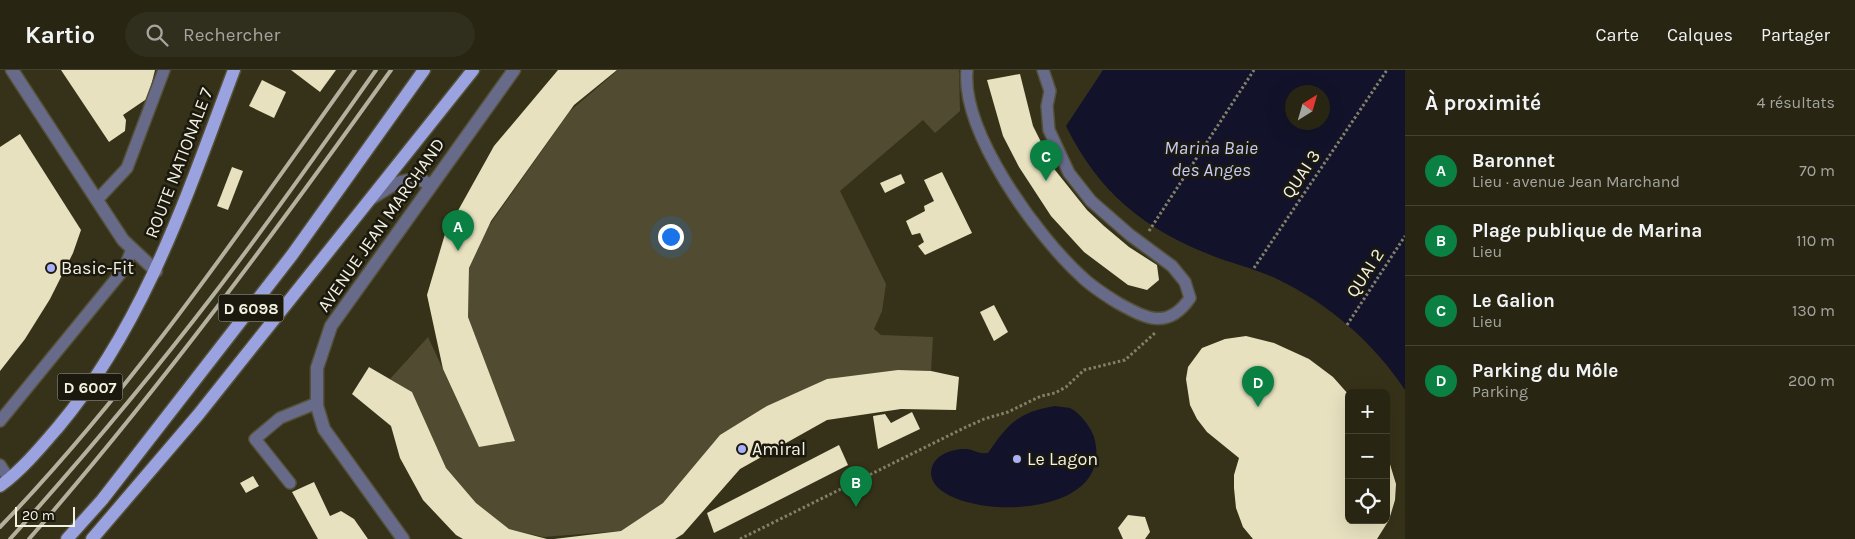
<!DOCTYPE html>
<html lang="fr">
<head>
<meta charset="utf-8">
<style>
  body { margin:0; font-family:Karla,sans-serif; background:#302e1c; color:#f1f3f6 }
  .controls { position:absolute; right:15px; bottom:15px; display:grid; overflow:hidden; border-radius:8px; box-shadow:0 5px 20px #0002 }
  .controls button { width:45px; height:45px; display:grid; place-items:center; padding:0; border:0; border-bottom:1px solid #444333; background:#282613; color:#f1f3f6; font:25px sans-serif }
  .compass { position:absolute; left:1285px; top:15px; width:45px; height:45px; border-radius:50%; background:#282613; box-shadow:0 5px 20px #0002; rotate:37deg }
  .scale { position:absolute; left:15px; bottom:12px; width:60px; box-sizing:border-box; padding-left:5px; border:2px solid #f3f1e1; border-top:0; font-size:14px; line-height:18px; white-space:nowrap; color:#f3f1e1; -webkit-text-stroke:4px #1b190e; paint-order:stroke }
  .you { position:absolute; left:670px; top:166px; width:18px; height:18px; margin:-12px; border:4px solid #fff; border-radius:50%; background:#1a73e8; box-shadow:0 0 0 8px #1a73e833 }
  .badge { display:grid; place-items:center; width:32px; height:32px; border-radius:50%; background:#0b8043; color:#fff; font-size:16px; font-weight:700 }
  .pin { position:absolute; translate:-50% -41px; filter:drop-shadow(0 1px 2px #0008) }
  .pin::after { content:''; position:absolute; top:26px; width:18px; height:15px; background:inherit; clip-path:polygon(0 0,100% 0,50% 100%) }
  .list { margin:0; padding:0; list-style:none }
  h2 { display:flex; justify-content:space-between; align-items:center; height:65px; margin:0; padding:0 20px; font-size:21px }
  h2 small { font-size:16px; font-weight:400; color:#a5a5a0 }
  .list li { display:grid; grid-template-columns:32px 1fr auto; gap:15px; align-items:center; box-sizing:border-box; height:70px; padding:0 20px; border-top:1px solid #444333 }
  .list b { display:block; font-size:19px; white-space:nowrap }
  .list p { margin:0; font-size:16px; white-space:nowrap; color:#a5a5a0 }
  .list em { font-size:16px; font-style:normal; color:#a5a5a0 }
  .icon { flex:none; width:28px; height:28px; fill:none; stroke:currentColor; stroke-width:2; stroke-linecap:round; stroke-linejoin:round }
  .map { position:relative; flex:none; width:1405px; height:469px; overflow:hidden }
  header { display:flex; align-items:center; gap:30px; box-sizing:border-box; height:70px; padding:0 25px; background:#282613; border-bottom:1px solid #444333 }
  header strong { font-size:24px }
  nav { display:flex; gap:28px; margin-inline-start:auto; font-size:18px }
  .search { width:350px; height:45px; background:#302e1c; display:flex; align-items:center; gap:12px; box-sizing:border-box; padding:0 18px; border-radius:28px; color:#a5a5a0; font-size:19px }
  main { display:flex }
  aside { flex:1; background:#282613 }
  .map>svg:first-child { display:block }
  .green { fill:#504b31 }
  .water { fill:#12132a; fill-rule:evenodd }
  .building { fill:#e7e1bf }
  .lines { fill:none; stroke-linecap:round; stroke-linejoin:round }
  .lane-casing { stroke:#545139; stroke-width:14 }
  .street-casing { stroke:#545139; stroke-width:15 }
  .primary-casing { stroke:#545139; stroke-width:15 }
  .path { stroke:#83806a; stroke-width:3; stroke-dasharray:2.5 2.5; stroke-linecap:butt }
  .lane { stroke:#676b89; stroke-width:11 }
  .street { stroke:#676b89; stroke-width:12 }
  .primary { stroke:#9ba2e0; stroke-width:12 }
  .rail { stroke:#b3b19e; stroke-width:4 }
  .poi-dot { fill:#a8b0fc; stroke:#1b190e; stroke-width:2 }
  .labels { text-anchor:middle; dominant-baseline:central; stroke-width:5; stroke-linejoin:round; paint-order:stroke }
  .shield { fill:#1b190e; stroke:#b2b0a2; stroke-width:1 }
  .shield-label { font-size:16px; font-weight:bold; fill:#f3f1e1 }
  .street-label { font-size:18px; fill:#f3f1e1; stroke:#1b190e }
  .poi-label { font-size:18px; fill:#f3f1e1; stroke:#1b190e; text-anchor:start }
  .water-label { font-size:19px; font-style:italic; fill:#c5cbf6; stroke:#1b190e }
</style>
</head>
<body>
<header>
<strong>Kartio</strong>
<div class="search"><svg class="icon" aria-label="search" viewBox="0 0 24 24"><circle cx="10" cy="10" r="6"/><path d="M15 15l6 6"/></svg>Rechercher</div>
<nav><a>Carte</a><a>Calques</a><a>Partager</a></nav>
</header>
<main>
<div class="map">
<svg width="1405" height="469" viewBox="0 0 1405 469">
  <rect width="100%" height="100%" fill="#363219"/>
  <!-- green -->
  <polygon class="green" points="618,0 959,0 960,41 935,63 923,50 840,121 886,214 882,241 874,259 881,265 933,267 931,301 898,300 663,433 621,461 543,467 509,459 476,433 446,398 412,322 390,309 428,267 479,377 514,371 468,247 469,198 488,157 570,41"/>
  <!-- water -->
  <g class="water">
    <path d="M1103 0H1405V320C1374 273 1328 233 1277 209 1256 199 1234 194 1213 186 1144 159 1099 123 1066 56ZM1292 22H1322V52H1292Z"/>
    <path d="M1055 336C1059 337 1065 337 1070 338 1079 342 1091 357 1094 367 1121 462 915 449 932 397 936 384 954 378 967 379 975 380 977 384 988 383 1008 354 1018 342 1055 336Z"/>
  </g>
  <!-- building -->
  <g class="building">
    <polygon points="61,0 155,0 148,28 123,45 126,50 125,61 109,72"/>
    <polygon points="291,0 336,0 320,22"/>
    <polygon points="558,0 617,0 574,35 491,151 469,198 468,247 515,371 479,377 443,299 427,225 445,164 494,76"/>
    <polygon points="1020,4 1033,56 1055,100 1087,140 1104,156 1129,177 1157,195 1159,210 1147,220 1128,215 1084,182 1051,146 1019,97 1003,66 987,10"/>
    <polygon points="262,10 286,22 274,48 249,36"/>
    <polygon points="20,64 81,160 73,183 50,229 25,269 0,301 0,77"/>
    <polygon points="232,97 243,101 228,140 217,136"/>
    <polygon points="942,102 972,163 925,185 918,176 924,172 920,163 912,165 906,151 925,141 924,136 934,131 924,110"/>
    <polygon points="901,104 905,113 885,123 880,113"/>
    <polygon points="994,235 1008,262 994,271 980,242"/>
    <polygon points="1246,266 1274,273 1309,289 1333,307 1349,325 1349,450 1386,450 1386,381 1396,414 1395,430 1389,450 1377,469 1253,469 1243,457 1236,438 1234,418 1234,405 1239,388 1207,362 1197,349 1190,335 1186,309 1188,297 1202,278 1225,269"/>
    <polygon points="369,297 412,322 446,398 476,433 509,459 547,469 463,469 456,465 423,430 400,388 391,356 352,324"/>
    <polygon points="898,300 931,301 959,307 956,340 901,339 827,350 740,399 683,464 675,469 554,469 621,461 663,433 720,365 767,336 827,309"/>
    <polygon points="912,342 920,359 878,379 873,346 885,344 891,353"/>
    <polygon points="839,375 848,395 714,463 707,443"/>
    <polygon points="253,406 259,416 246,423 240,413"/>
    <polygon points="314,412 330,446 341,441 354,449 368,469 318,469 292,422"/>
    <polygon points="1128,445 1145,447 1150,462 1145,469 1123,469 1118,458"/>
  </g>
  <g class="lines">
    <defs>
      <g id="lane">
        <path d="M967 0C961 62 1037 166 1081 206 1092 217 1105 225 1118 233 1147 249 1168 260 1190 228L1185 212 1172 196 1130 165 1091 131 1069 103 1049 60 1047 36 1050 21 1043 0"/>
        <polyline points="97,130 127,98 164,0"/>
        <polyline points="0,351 124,199 132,179"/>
        <polyline points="0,395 9,409"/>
        <polyline points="290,413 255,369 280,348 317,333"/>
      </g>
      <g id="street">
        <polyline points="12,0 123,170 156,201"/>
        <polyline points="372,128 396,113 418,108 430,115"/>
        <polyline points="403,469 324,359 317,336 317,298 331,256 514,0"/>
      </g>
      <g id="primary">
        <path d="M0 416C22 400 41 377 59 356 145 253 187 125 234 0"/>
        <polyline points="67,469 102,430 292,185 424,0"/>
        <polyline points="92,469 198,345 473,0"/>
      </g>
    </defs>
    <!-- lane casing -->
    <use href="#lane" class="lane-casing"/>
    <!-- street casing -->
    <use href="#street" class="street-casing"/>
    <!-- primary casing -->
    <use href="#primary" class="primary-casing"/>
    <!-- path -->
    <g class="path">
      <polyline points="1149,161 1254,0"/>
      <polyline points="1254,198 1387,0"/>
      <polyline points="1347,255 1405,166"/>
      <polyline points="740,469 964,358 984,349 1008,342 1041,326 1055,323 1066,317 1084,300 1125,290 1155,263"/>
    </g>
    <!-- lane -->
    <use href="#lane" class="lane"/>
    <!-- street -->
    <use href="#street" class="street"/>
    <!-- primary -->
    <use href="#primary" class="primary"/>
    <!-- rail -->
    <g class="rail">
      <path d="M0 457C134 318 243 157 355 0"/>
      <path d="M10 469C81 390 149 309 214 224 270 151 323 75 376 0"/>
      <path d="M29 469C159 320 276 161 391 0"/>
    </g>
  </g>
  <!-- markers -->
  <g class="poi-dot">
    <circle cx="51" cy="198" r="5"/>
    <circle cx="742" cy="379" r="5"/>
    <circle cx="1017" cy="389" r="5"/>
  </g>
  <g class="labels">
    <!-- shield labels -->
    <g class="shield">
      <rect x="218.5" y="224.5" width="65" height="27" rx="4"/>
      <rect x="57.5" y="303.5" width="65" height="27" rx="4"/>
    </g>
    <g class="shield-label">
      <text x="251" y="238">D 6098</text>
      <text x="90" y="317">D 6007</text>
    </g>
    <!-- street labels -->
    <g class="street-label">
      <text transform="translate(179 93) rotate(-69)">ROUTE NATIONALE 7</text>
      <text transform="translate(1301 104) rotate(-56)">QUAI 3</text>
      <text transform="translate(381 155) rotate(-55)">AVENUE JEAN MARCHAND</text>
      <text transform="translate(1365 203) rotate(-57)">QUAI 2</text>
    </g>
    <!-- poi labels -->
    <g class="poi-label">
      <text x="61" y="198">Basic-Fit</text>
      <text x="752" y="379">Amiral</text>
      <text x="1027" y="389">Le Lagon</text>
    </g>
    <!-- water labels -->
    <g class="water-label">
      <text x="1211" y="78">Marina Baie<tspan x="1211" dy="22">des Anges</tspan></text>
    </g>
  </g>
</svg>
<div class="controls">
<button>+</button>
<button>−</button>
<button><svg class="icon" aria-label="locate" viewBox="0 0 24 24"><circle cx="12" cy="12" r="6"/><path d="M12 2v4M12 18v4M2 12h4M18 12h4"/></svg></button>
</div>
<svg class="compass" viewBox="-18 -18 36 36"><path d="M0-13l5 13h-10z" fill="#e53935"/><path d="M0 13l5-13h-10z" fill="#a5a5a0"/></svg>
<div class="scale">20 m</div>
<div class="you"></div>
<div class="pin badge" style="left:458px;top:181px">A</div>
<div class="pin badge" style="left:856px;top:437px">B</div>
<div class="pin badge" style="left:1046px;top:111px">C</div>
<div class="pin badge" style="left:1258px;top:337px">D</div>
</div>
<aside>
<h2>À proximité<small>4 résultats</small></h2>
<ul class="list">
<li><span class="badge">A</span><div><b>Baronnet</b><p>Lieu · avenue Jean Marchand</p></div><em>70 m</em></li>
<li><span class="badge">B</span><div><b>Plage publique de Marina</b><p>Lieu</p></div><em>110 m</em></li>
<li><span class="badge">C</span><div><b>Le Galion</b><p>Lieu</p></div><em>130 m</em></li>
<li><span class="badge">D</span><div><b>Parking du Môle</b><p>Parking</p></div><em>200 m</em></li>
</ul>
</aside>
</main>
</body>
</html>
